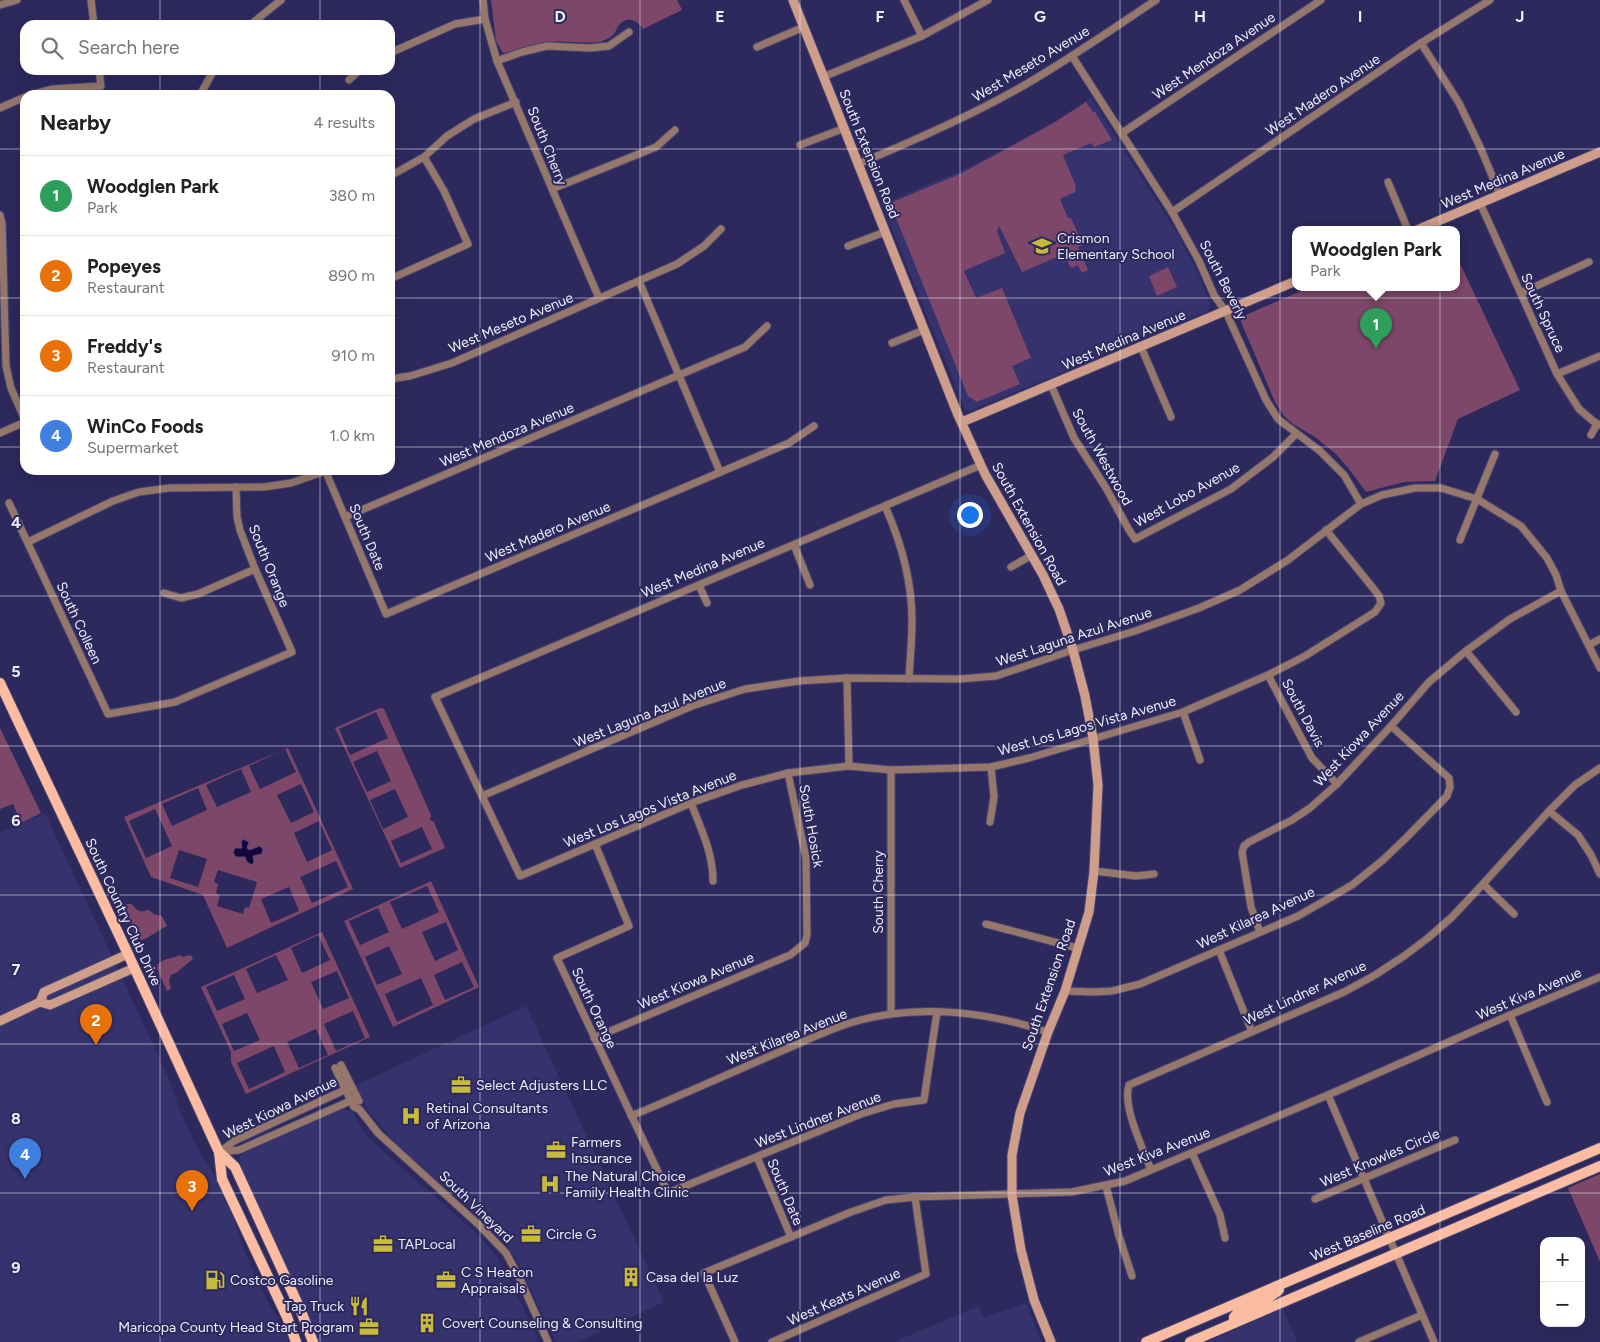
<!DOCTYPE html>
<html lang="en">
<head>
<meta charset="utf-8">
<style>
  body { margin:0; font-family:Figtree,sans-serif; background:#f2f2f2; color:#222 }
  .controls { position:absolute; right:15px; bottom:15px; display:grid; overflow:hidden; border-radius:10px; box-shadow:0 5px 20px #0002 }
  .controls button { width:45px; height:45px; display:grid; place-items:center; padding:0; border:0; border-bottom:1px solid #e0e0e0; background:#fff; color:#222; font:25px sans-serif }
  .you { position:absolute; left:969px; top:514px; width:18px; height:18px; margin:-12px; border:4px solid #fff; border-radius:50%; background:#1a73e8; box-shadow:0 0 0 8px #1a73e833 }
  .badge { display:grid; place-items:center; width:32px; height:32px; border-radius:50%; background:#7c3aed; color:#fff; font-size:16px; font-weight:700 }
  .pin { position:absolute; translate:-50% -41px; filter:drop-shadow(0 1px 2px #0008) }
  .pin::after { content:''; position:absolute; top:26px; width:18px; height:15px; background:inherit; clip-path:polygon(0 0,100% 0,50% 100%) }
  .popup { position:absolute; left:1292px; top:226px; width:168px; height:65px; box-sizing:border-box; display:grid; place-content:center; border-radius:10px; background:#fff; filter:drop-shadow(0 1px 4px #0005); font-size:16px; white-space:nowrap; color:#767676 }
  .popup b { font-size:19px; color:#222 }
  .popup::after { content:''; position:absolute; left:50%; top:100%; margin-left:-10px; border:10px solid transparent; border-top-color:#fff }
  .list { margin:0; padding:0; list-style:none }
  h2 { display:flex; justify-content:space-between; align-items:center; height:65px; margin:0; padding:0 20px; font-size:21px }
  h2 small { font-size:16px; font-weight:400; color:#767676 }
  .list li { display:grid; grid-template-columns:32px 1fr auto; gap:15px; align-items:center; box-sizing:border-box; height:80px; padding:0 20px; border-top:1px solid #e0e0e0 }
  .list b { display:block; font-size:19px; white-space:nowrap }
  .list p { margin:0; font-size:16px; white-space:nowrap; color:#767676 }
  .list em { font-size:16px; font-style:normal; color:#767676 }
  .icon { flex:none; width:28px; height:28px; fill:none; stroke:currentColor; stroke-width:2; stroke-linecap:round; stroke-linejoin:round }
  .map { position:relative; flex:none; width:1600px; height:1342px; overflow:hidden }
  .search { position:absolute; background:#fff; box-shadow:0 5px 20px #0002; left:20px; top:20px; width:375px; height:55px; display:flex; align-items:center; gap:12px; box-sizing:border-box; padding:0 18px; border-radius:15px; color:#767676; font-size:19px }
  .panel { position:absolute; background:#fff; box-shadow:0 5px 20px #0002; left:20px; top:90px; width:375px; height:385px; border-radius:15px }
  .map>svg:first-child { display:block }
  .built { fill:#36326d }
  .green { fill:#7c4768; fill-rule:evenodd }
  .water { fill:#13073e; stroke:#544c77 }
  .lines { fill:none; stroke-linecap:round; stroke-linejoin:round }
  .street-casing { stroke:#484573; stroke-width:9 }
  .secondary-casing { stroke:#484573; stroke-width:11 }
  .primary-casing { stroke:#484573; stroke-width:12 }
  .street { stroke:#96776b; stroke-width:7 }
  .secondary { stroke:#cf9e8a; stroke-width:9 }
  .primary { stroke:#fbbca2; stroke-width:10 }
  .grid { fill:none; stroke:#edeefb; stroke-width:1; stroke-opacity:0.55 }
  .labels { text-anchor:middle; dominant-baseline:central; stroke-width:4; stroke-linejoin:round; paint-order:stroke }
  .street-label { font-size:14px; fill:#edeefb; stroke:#2d295d }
  .poi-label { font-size:14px; fill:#edeefb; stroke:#2d295d; text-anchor:start }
  .grid-label { font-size:16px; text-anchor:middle; font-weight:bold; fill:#edeefb; stroke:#2d295d; stroke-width:4; stroke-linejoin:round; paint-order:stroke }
</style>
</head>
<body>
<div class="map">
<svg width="1600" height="1342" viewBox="0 0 1600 1342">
  <rect width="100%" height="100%" fill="#2d295d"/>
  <!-- built -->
  <g class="built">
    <polygon points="1091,98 1180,238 1200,278 1211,306 1208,311 970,411 968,411 964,407 882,204 962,170 1013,144 1062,117"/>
    <polygon points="45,813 169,1079 181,1113 196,1146 213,1173 233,1217 245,1253 267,1300 282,1325 289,1342 0,1342 0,833"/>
    <polygon points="526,1006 664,1302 577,1342 556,1342 517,1261 505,1241 492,1227 398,1146 368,1111 356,1085"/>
    <polygon points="343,1109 352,1112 368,1138 474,1231 496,1255 511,1282 539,1342 320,1342 311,1320 242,1169 239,1160 240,1156 244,1153 329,1114"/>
    <polygon points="1026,1303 1042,1342 894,1342 979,1306 984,1317"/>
    <polygon points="1283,1309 1297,1342 1206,1342"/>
  </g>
  <!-- green -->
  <g class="green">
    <path d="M491 0H677L682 10 643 29C638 20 627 16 620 24 617 27 616 31 614 34 610 38 605 40 600 42 583 44 566 40 549 42 533 43 518 52 503 53L496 41Z"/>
    <polygon points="1086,102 1093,112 1095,112 1112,140 1094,147 1091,143 1063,155 1076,186 1075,192 1060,199 1068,218 1071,218 1083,245 1078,247 1088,270 1082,273 1078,265 1071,268 1064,254 1022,272 999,226 997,231 1005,253 964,271 976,298 1002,288 1031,358 1012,366 1020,384 977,402 968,396 890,203 960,174 1052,124"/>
    <polygon points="1456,255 1520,390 1458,419 1435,481 1404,482 1366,492 1349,469 1336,454 1315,437 1293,424 1284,416 1275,402 1241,322 1241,317 1308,288 1456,288"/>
    <polygon points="1168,267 1177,287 1157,296 1149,276"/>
    <path d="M380 708 384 709 431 815 430 820 434 822 445 848 400 868 335 728ZM376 712 388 738 350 755 339 729ZM377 751 391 781 367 792 353 762ZM395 789 408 817 383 829 370 800ZM422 827 432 849 401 863 391 841Z"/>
    <polygon points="0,728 41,813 21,823 13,804 0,809"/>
    <path d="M288 748 353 889 227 948 203 895 151 877 124 817ZM285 749 296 772 260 789 249 766ZM241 769 251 792 217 807 206 785ZM301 784 314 812 291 823 277 795ZM198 788 207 810 172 826 162 804ZM155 809 172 846 146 858 129 821ZM319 821 332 850 307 862 294 833ZM179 850 207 859 198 887 170 878ZM336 861 348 887 312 903 300 877ZM218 870 257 882 249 908 245 907 243 914 217 906 220 895 216 893 218 884 214 882ZM289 887 299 911 271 923 261 899Z"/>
    <path d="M431 881 479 987 393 1027 344 921ZM427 886 439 912 402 929 390 902ZM378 908 389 932 360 945 349 921ZM446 922 458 950 435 961 422 932ZM389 946 402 974 377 985 365 957ZM462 962 474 987 445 1000 434 975ZM421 978 433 1005 397 1022 385 994Z"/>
    <path d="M125 904H131C139 911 138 913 149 910L154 914 162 916 167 926C158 930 151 937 142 940 131 935 128 915 125 904Z"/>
    <path d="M322 932 370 1037 246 1094 231 1062V1052L201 987ZM318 935 330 960 302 973 291 948ZM276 955 288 980 257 993 246 969ZM337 971 349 998 323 1009 311 982ZM234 975 245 999 217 1011 206 987ZM353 1011 365 1038 336 1051 324 1024ZM247 1013 260 1040 234 1051 222 1024ZM316 1029 328 1055 299 1068 287 1042ZM274 1046 285 1072 249 1089 237 1063Z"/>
    <path d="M180 955 182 957 191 955 193 959 176 973 171 975 169 980 171 989 167 991 157 968 158 964C164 958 172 959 180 955Z"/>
    <polygon points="1600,1174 1600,1262 1568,1188"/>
  </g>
  <!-- water -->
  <polygon class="water" points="243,839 249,842 247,848 249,850 260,846 263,849 262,854 253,856 254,862 252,865 247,862 245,857 236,857 233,853 235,848 242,848 241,842"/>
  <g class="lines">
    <defs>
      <g id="street">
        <polyline points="91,0 94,25"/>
        <polyline points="483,0 485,19 497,61 599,298"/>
        <polyline points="904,0 922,36"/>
        <polyline points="0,5 17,0"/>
        <polyline points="250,25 281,0"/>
        <polyline points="1421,43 1459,103 1481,149 1500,195"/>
        <polyline points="757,47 804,27"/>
        <polyline points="390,53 455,24 485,19"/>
        <polyline points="1072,56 1172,212 1199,261 1214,295 1226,312 1266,400 1278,419 1320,451 1344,475 1361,504"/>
        <polyline points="497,61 522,52 547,46 590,48 609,46 629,32"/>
        <polyline points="823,77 922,36 988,0"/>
        <polyline points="349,80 360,70"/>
        <polyline points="30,95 53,89 101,86 99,70"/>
        <polyline points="200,95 214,70"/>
        <polyline points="0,108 25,97"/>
        <polyline points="1122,133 1321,0"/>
        <polyline points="800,145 845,128"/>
        <path d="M858 164C911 142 964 119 1014 91 1063 64 1109 31 1156 0"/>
        <polyline points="390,176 424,157 447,136 474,119 516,102"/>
        <polyline points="1388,182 1408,230"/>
        <polyline points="552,189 656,147 675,130"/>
        <polyline points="1480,203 1557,374 1579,409 1593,421 1600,425"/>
        <polyline points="1172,212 1421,43 1490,0"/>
        <polyline points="0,215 2,223 6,366 11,388 25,420"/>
        <polyline points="848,246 885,232"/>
        <polyline points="390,279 468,244 444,191 424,157"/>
        <polyline points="639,281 720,472"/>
        <polyline points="1521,293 1589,262"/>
        <polyline points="892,343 924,330"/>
        <polyline points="1141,347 1171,417"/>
        <polyline points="1557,374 1600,356"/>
        <polyline points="390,379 410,376 452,363 677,264 704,246 721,229"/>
        <polyline points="1051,385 1074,438 1106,488 1129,530 1135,539 1231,489 1273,457 1296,434"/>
        <polyline points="0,433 25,422"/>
        <polyline points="1591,435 1597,424"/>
        <polyline points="981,465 435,697 520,876 691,803 742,785 788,773 849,766 891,770 991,767 1029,758 1183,712 1268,675 1305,656 1375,612 1381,603 1379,596 1373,588 1326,530"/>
        <polyline points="325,470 386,614 789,443 814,426"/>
        <polyline points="9,503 108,714 175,702 292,652 255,569 240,530 237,517 236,487"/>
        <path d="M885 506C901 542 912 581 912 621 912 640 910 660 909 679"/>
        <polyline points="345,517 745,347 767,326"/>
        <polyline points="1460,540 1495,454"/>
        <polyline points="28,542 113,501 139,492 169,488 264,487 291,483 326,471"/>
        <polyline points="794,545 810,585"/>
        <polyline points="1011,567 1032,555"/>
        <polyline points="699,585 707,603"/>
        <polyline points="164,593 181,598 198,594 255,569"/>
        <polyline points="1589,645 1600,639"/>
        <polyline points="1466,651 1516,712"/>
        <polyline points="1268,675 1312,758 1337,784"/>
        <polyline points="847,678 849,766"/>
        <polyline points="1183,712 1200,760"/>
        <polyline points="482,796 692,706 745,689 799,681 847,678 960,679 996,676 1073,650 1135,631 1199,608 1240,590 1288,560 1361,504 1382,495 1415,488 1441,488 1477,499 1521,526 1547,558 1556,575 1561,591 1600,668"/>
        <path d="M691 803C701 829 713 853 713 881"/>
        <polyline points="1549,811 1578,835 1591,855 1600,874"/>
        <polyline points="990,822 994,797 991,767"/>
        <polyline points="595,844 629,926 557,958 668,1193 861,1114 894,1104 924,1100 937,1012"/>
        <polyline points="1094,871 1136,876 1154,874"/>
        <polyline points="1483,884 1514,914"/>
        <polyline points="986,924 1077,948"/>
        <polyline points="1260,932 1251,907 1242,852 1244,846 1249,842 1292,820 1310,808 1337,784 1391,726 1429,682 1466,651 1510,619 1561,591"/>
        <polyline points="1219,950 1252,1032"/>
        <polyline points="1065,991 1093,992 1112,991 1140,984 1298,916 1352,885 1383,860 1406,838 1447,796 1450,787 1449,778 1391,726"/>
        <polyline points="891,1014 891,770"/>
        <polyline points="1510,1015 1547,1102"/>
        <polyline points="594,1038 790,955 805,943 807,935 806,858 788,773"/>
        <polyline points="341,1065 359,1101"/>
        <polyline points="335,1068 354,1107 359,1109 378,1133 480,1226 506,1253 519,1277 548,1342"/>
        <polyline points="1328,1095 1434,1342"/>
        <path d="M631 1116C680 1096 728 1074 777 1053 801 1043 825 1031 850 1023 914 1003 985 1011 1048 1032"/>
        <polyline points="219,1152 239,1150 357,1098"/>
        <polyline points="220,1152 234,1141 351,1087"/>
        <polyline points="1192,1153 1220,1215 1225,1238"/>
        <polyline points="757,1157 791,1237"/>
        <path d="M1151 1170C1143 1148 1122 1107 1129 1085L1344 992 1375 975 1404 956 1428 938 1452 917 1483 884 1549 811 1575 785 1600 768"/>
        <polyline points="1106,1186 1119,1236 1132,1276"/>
        <polyline points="1315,1199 1455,1140"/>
        <polyline points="735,1342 704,1273 851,1212 886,1200 915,1197 1072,1192 1125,1181 1328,1095 1510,1015 1600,977"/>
        <polyline points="772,1342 926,1274 915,1197"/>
        <polyline points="1359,1342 1422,1315"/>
      </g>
      <g id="secondary">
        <polyline points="793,0 958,415 985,474 1043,575 1059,609 1073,650 1085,696 1093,738 1098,785 1094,871 1089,912 1065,991 1048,1032 1020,1113 1012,1155 1012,1195 1021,1250 1034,1300 1051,1342"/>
        <polyline points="1417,230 1600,152"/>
        <polyline points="962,422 1296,281"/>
        <polyline points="40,1002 50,1005 134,968"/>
        <polyline points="0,1021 40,1002 44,992 128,954"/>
      </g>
      <g id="primary">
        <polyline points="0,683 128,954 219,1152 222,1179 287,1317 296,1342"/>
        <polyline points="219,1152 235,1167 301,1311 313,1342"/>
        <polyline points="1234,1323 1234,1317 1238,1312 1267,1299 1279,1290"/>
        <polyline points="1146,1342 1600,1148"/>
        <polyline points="1190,1342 1600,1166"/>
      </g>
    </defs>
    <!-- street casing -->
    <use href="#street" class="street-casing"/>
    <!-- secondary casing -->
    <use href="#secondary" class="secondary-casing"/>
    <!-- primary casing -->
    <use href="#primary" class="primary-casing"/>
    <!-- street -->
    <use href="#street" class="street"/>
    <!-- secondary -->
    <use href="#secondary" class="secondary"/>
    <!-- primary -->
    <use href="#primary" class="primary"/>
  </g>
  <!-- grid -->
  <path class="grid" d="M160 0V25M320 0V25M480 0V1342M640 0V1342M800 0V1342M960 0V1342M1120 0V1342M1280 0V1342M1440 0V1342M160 70V95M320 70V95M0 149H25M390 149H1600M0 298H25M390 298H1600M0 447H25M390 447H1600M160 470V1342M320 470V1342M0 596H1600M0 746H1600M0 895H1600M0 1044H1600M0 1193H1600"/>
  <!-- icons -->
  <defs>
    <symbol id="school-bare" viewBox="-9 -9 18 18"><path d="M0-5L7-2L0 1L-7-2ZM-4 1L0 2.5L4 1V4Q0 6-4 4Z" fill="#c8bb3b" stroke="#2d295d" stroke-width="2.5" paint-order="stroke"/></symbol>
    <symbol id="office-bare" viewBox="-9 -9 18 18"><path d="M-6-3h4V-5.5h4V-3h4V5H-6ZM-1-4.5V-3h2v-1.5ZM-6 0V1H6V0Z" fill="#c8bb3b" stroke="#2d295d" stroke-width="2.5" paint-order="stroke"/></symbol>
    <symbol id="hospital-bare" viewBox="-9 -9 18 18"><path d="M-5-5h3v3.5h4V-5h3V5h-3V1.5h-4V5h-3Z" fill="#c8bb3b" stroke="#2d295d" stroke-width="2.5" paint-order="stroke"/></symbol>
    <symbol id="building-bare" viewBox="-9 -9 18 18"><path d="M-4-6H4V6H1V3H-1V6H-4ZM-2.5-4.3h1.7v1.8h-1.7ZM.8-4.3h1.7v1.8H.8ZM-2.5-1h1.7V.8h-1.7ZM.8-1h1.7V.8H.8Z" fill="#c8bb3b" stroke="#2d295d" stroke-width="2.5" paint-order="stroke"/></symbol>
    <symbol id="fuel-bare" viewBox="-9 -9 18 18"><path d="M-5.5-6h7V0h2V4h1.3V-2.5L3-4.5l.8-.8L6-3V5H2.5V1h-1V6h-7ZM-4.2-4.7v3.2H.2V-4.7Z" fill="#c8bb3b" stroke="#2d295d" stroke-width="2.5" paint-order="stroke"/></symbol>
    <symbol id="restaurant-bare" viewBox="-9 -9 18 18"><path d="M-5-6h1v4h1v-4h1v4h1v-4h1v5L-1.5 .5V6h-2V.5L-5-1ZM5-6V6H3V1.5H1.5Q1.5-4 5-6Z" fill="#c8bb3b" stroke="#2d295d" stroke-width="2.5" paint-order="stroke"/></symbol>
  </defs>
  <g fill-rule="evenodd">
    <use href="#school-bare" x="1028" y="232" width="28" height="28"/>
    <use href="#office-bare" x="447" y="1071" width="28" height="28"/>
    <use href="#hospital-bare" x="397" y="1102" width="28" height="28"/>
    <use href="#office-bare" x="542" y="1136" width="28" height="28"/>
    <use href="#hospital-bare" x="536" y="1170" width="28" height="28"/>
    <use href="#office-bare" x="517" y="1220" width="28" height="28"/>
    <use href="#office-bare" x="369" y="1230" width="28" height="28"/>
    <use href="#building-bare" x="617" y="1263" width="28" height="28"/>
    <use href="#fuel-bare" x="201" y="1266" width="28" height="28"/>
    <use href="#office-bare" x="432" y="1266" width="28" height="28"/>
    <use href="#restaurant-bare" x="345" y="1292" width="28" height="28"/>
    <use href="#building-bare" x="413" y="1309" width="28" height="28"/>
    <use href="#office-bare" x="355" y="1313" width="28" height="28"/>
  </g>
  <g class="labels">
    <!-- street labels -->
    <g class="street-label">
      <text transform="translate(1214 56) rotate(-34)">West Mendoza Avenue</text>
      <text transform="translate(1031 64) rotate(-31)">West Meseto Avenue</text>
      <text transform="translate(1323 95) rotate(-34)">West Madero Avenue</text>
      <text transform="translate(547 146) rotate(68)">South Cherry</text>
      <text transform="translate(869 154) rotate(68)">South Extension Road</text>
      <text transform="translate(1503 179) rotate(-23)">West Medina Avenue</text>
      <text transform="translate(1223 280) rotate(63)">South Beverly</text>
      <text transform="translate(1543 313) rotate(65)">South Spruce</text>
      <text transform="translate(511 323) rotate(-23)">West Meseto Avenue</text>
      <text transform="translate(1124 340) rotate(-23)">West Medina Avenue</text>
      <text transform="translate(507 435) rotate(-23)">West Mendoza Avenue</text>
      <text transform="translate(1102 457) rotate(61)">South Westwood</text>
      <text transform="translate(1187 495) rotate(-29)">West Lobo Avenue</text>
      <text transform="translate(1029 524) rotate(61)">South Extension Road</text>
      <text transform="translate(548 532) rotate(-23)">West Madero Avenue</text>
      <text transform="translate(367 537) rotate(67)">South Date</text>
      <text transform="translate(269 566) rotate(68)">South Orange</text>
      <text transform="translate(703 568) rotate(-23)">West Medina Avenue</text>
      <text transform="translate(79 623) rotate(65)">South Colleen</text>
      <text transform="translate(1074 637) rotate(-18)">West Laguna Azul Avenue</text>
      <text transform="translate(650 713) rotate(-22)">West Laguna Azul Avenue</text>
      <text transform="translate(1303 713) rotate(62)">South Davis</text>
      <text transform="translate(1087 726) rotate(-16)">West Los Lagos Vista Avenue</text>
      <text transform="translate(1359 739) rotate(-47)">West Kiowa Avenue</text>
      <text transform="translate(650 809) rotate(-22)">West Los Lagos Vista Avenue</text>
      <text transform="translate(811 826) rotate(80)">South Hosick</text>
      <text transform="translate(878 892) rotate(-90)">South Cherry</text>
      <text transform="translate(123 912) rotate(65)">South Country Club Drive</text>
      <text transform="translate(1256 918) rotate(-25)">West Kilarea Avenue</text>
      <text transform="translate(696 981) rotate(-23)">West Kiowa Avenue</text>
      <text transform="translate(1049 985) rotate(-71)">South Extension Road</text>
      <text transform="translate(1305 993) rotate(-25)">West Lindner Avenue</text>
      <text transform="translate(1529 994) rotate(-23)">West Kiva Avenue</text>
      <text transform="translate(594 1008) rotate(65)">South Orange</text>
      <text transform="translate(787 1037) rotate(-22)">West Kilarea Avenue</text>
      <text transform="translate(280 1108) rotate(-26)">West Kiowa Avenue</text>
      <text transform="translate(818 1120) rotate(-21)">West Lindner Avenue</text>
      <text transform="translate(1157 1152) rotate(-21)">West Kiva Avenue</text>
      <text transform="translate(1380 1158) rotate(-23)">West Knowles Circle</text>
      <text transform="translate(785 1192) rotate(67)">South Date</text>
      <text transform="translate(476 1207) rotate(44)">South Vineyard</text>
      <text transform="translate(1368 1233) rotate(-23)">West Baseline Road</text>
      <text transform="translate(844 1297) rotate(-24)">West Keats Avenue</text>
    </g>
    <!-- poi labels -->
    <g class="poi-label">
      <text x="1057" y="238">Crismon<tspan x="1057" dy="16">Elementary School</tspan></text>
      <text x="476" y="1085">Select Adjusters LLC</text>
      <text x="426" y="1108">Retinal Consultants<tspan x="426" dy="16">of Arizona</tspan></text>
      <text x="571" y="1142">Farmers<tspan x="571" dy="16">Insurance</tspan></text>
      <text x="565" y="1176">The Natural Choice<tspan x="565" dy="16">Family Health Clinic</tspan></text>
      <text x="546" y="1234">Circle G</text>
      <text x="398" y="1244">TAPLocal</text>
      <text x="461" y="1272">C S Heaton<tspan x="461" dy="16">Appraisals</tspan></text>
      <text x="646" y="1277">Casa del la Luz</text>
      <text x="230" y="1280">Costco Gasoline</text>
      <text x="344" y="1306" text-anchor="end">Tap Truck</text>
      <text x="442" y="1323">Covert Counseling &amp; Consulting</text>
      <text x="354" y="1327" text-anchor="end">Maricopa County Head Start Program</text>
    </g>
  </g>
  <g class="grid-label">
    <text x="560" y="22">D</text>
    <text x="720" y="22">E</text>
    <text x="880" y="22">F</text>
    <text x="1040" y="22">G</text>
    <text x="1200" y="22">H</text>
    <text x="1360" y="22">I</text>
    <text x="1520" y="22">J</text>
    <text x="16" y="528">4</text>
    <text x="16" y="677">5</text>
    <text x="16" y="826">6</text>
    <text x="16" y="975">7</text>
    <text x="16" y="1124">8</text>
    <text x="16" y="1273">9</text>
  </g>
</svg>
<div class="controls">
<button>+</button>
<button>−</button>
</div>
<div class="you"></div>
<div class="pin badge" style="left:1376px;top:349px;background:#2e9e5b">1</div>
<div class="popup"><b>Woodglen Park</b>Park</div>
<div class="pin badge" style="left:96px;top:1045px;background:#e8710a">2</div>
<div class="pin badge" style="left:192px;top:1211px;background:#e8710a">3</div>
<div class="pin badge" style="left:25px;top:1179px;background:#3f7fe0">4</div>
<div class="search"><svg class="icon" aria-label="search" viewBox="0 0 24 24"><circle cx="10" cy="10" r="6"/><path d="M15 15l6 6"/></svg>Search here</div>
<section class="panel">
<h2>Nearby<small>4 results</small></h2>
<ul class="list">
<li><span class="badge" style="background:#2e9e5b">1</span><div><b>Woodglen Park</b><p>Park</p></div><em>380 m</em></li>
<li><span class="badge" style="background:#e8710a">2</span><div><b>Popeyes</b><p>Restaurant</p></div><em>890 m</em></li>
<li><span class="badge" style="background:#e8710a">3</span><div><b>Freddy's</b><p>Restaurant</p></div><em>910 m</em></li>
<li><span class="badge" style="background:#3f7fe0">4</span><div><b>WinCo Foods</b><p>Supermarket</p></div><em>1.0 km</em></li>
</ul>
</section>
</div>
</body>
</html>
